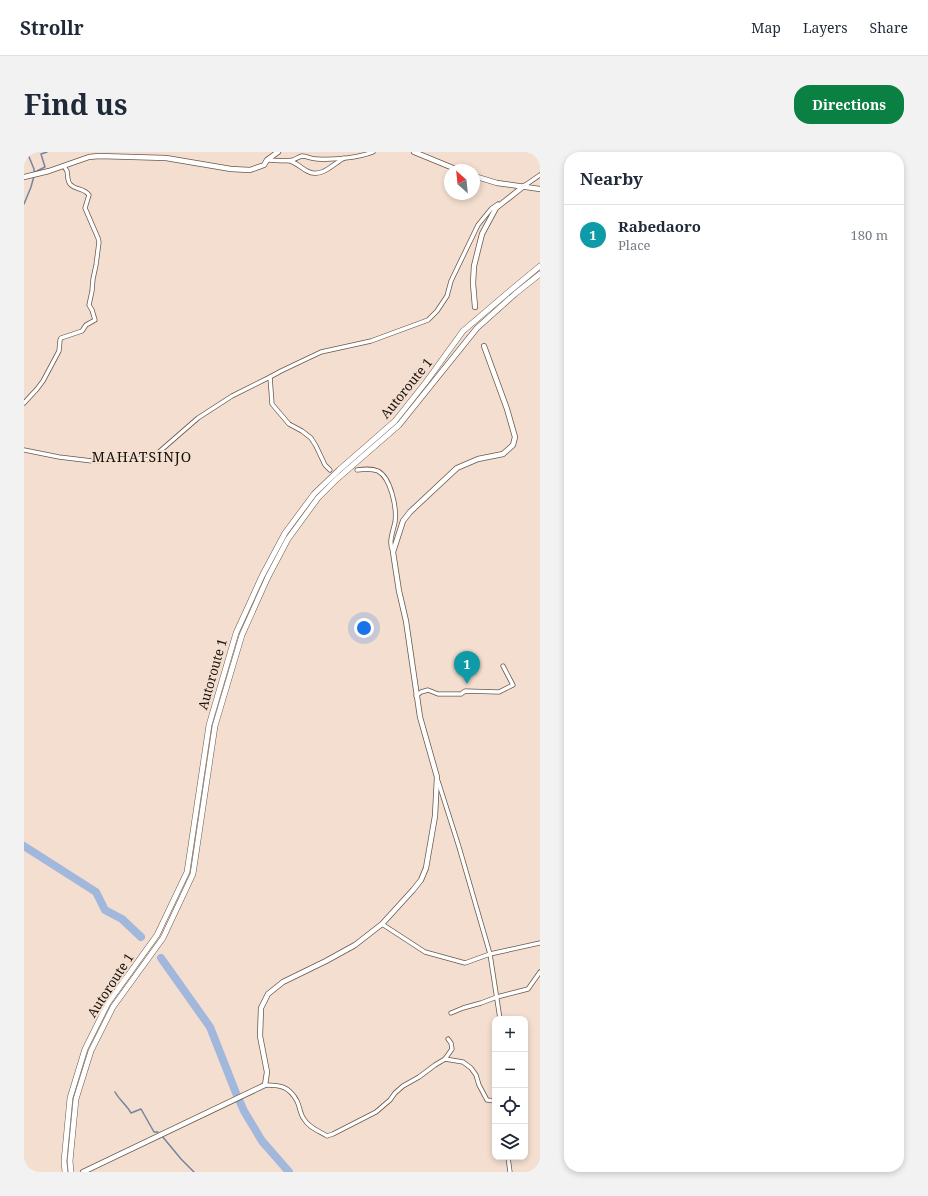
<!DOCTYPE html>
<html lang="en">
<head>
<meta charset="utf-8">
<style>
  body { margin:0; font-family:"Noto Serif",serif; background:#f2f2f3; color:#1f2937 }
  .controls { position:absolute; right:12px; bottom:12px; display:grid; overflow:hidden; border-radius:8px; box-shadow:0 2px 6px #0003 }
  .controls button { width:36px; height:36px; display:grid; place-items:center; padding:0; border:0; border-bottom:1px solid #e0e1e3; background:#fff; color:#1f2937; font:20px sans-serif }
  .compass { position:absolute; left:420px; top:12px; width:36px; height:36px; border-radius:50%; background:#fff; box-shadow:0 2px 6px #0003; rotate:333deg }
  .you { position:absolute; left:340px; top:476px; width:14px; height:14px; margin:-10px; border:3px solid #fff; border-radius:50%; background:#1a73e8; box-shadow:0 0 0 6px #1a73e833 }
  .badge { display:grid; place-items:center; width:26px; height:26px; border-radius:50%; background:#0b8043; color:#fff; font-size:13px; font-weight:700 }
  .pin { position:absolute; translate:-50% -33px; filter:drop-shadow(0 1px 2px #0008) }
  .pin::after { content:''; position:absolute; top:21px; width:14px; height:12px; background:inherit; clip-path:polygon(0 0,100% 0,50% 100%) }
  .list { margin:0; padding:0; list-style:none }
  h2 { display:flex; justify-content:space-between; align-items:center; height:52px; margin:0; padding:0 16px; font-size:17px }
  h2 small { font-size:13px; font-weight:400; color:#747a83 }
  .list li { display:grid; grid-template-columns:26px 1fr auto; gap:12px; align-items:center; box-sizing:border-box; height:60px; padding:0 16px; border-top:1px solid #e0e1e3 }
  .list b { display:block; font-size:15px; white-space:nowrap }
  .list p { margin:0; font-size:13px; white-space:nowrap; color:#747a83 }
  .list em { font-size:13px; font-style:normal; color:#747a83 }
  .icon { flex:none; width:22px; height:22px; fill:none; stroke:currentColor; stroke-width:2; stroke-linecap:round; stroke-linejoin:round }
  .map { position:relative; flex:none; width:516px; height:1020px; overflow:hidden; border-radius:16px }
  header { display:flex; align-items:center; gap:24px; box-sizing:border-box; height:56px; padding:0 20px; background:#fff; border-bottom:1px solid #e0e1e3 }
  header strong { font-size:19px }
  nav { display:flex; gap:22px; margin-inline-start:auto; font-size:14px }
  .intro { display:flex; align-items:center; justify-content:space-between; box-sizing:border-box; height:96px; padding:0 24px }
  h1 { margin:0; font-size:28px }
  .button { padding:10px 18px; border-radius:16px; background:#0b8043; color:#fff; font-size:14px; font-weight:700 }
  main { display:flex; gap:24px; padding:0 24px }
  aside { flex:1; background:#fff; border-radius:16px; box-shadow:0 2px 6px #0003 }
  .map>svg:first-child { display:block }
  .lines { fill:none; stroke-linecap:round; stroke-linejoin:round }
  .stream { stroke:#77849d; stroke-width:1.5 }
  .river { stroke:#a1b7dc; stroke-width:8 }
  .minor-casing { stroke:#6a584c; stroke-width:5 }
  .tertiary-casing { stroke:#6a584c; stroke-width:6 }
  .secondary-casing { stroke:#6a584c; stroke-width:6 }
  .minor { stroke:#fff; stroke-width:3.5 }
  .tertiary { stroke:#fff; stroke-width:4.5 }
  .secondary { stroke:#fff; stroke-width:5 }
  .labels { text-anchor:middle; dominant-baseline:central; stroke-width:4; stroke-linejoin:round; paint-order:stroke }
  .street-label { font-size:13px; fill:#150e09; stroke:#f3decf }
  .neighbourhood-label { font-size:14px; letter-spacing:1px; fill:#150e09; stroke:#f3decf }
</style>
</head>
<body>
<header>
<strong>Strollr</strong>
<nav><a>Map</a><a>Layers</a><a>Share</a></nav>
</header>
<div class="intro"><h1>Find us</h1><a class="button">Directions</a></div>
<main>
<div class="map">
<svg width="516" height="1020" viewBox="0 0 516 1020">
  <rect width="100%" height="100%" fill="#f3decf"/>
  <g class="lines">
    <!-- stream -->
    <g class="stream">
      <polyline points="3,0 10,17 10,20"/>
      <polyline points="11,20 21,15 17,2 23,0"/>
      <polyline points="0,52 7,35 10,24"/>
      <path d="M91 940C96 949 102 952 107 961L117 957 130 980H134"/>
      <polyline points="138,984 157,1007 170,1020"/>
    </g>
    <!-- river -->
    <g class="river">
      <polyline points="0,694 72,740 81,758 98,767 117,785"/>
      <polyline points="137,806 186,875 212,941 220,959 238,989 265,1020"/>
    </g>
    <defs>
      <g id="minor">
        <path d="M244 8C252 8 262 10 269 8 272 7 274 5 278 4 282 4 288 7 293 7 309 8 334 6 349 0"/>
        <path d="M266 9C273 11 277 16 283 19 297 27 309 12 320 6"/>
        <polyline points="500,34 516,23"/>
        <polyline points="246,225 248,252 265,272 278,279 287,286 292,294 301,313 306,318"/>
        <path d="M0 251 13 237 19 229 35 199 36 188 37 186 58 179 62 173 71 168 68 158 65 153 68 139 69 127 72 113 75 90 74 86 61 56 65 43C60 36 51 38 46 32 43 28 44 23 43 19 43 19 40 14 39 14"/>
        <polyline points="0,298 35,305 68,309 87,309 111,306 123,308 135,300 174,266 208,244 246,225 257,219 297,200 347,189 404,168 413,159 423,144 427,129 454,73 467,57 474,52"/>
        <path d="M333 318C340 317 347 316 354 319 367 326 373 356 371 370 369 380 364 390 369 400"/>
        <polyline points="392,544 397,540 404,538 414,542 437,542 441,539 475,540 489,533 479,514"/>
        <polyline points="414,629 435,695 466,802 476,867"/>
        <polyline points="358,772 401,800 441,811 466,802 516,791"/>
        <polyline points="427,861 439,856 457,851 473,845 504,837 516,820"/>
        <polyline points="421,907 439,910 447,916 452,923 455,933 463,948 471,949"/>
        <path d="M241 933C256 933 265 934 273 949 276 955 276 962 280 967 284 975 295 979 303 984L309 982 352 960 366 948 371 941 379 934 395 925 411 913 421 907 428 897 427 891 424 887"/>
        <polyline points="484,1005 486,1020"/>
      </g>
      <g id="tertiary">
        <polyline points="390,0 434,18"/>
        <polyline points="450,24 473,31 516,37"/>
        <polyline points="0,25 25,19 65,5 75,4 142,6 207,17 226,18 240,13 243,8 254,0"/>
        <polyline points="451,155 449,131 450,114 458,82 472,56 500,34"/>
        <polyline points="59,1020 241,933 243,920 236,884 237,856 244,842 259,830 302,809 331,793 358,772 389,738 397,728 402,716 411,664 413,625 396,565 382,469 375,439 369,400 379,369 386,360 433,316 454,307 479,302 489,293 491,285 483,257 460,194"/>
      </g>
      <g id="secondary">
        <polyline points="41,1020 40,1009 46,946 61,897 84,851 133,783 163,720 185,573 212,481 238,424 261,381 290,342 315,318 371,269 402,230 439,179 487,138 516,114"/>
        <polyline points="47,1020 46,1009 52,947 67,899 89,855 139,786 169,722 191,574 218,483 244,425 264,387 294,346 313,327 375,273 453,176 491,142 516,122"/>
      </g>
    </defs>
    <!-- minor casing -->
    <use href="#minor" class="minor-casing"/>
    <!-- tertiary casing -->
    <use href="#tertiary" class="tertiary-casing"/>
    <!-- secondary casing -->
    <use href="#secondary" class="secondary-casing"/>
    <!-- minor -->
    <use href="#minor" class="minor"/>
    <!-- tertiary -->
    <use href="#tertiary" class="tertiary"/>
    <!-- secondary -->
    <use href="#secondary" class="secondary"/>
  </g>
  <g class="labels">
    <!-- street labels -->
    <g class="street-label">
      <text transform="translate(382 236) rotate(-51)">Autoroute 1</text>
      <text transform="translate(188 522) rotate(-74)">Autoroute 1</text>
      <text transform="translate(86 833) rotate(-57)">Autoroute 1</text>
    </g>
    <!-- neighbourhood labels -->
    <g class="neighbourhood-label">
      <text x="118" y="304">MAHATSINJO</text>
    </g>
  </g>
</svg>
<div class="controls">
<button>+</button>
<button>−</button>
<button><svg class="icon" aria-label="locate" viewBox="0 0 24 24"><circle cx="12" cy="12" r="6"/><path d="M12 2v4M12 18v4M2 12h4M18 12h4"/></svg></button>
<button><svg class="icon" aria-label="layers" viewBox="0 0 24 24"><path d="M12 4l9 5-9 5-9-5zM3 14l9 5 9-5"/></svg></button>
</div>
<svg class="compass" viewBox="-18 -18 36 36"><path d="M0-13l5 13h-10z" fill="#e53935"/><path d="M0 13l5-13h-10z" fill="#747a83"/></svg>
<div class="you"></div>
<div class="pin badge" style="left:443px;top:532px;background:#0f9aa8">1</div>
</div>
<aside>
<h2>Nearby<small></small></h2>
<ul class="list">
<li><span class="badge" style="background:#0f9aa8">1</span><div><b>Rabedaoro</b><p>Place</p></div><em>180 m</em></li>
</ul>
</aside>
</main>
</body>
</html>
